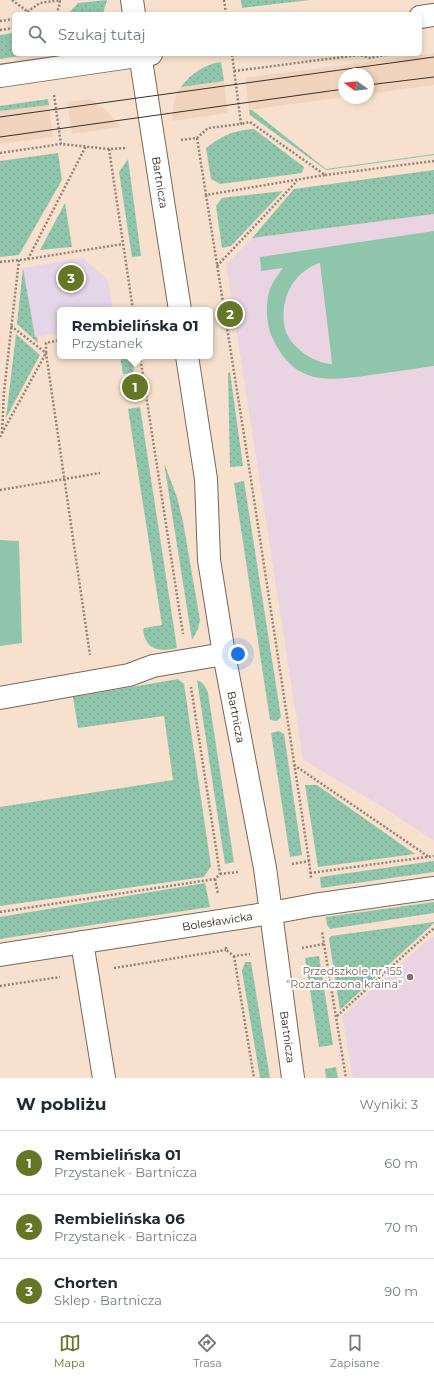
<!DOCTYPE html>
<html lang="pl">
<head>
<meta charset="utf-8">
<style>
  body { margin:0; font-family:Montserrat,sans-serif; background:#f2f2f3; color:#1f2937 }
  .compass { position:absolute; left:338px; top:68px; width:36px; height:36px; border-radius:50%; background:#fff; box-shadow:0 2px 6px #0003; rotate:285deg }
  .you { position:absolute; left:238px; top:654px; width:14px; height:14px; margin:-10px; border:3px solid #fff; border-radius:50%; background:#1a73e8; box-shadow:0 0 0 6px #1a73e833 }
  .badge { display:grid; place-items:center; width:26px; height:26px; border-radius:50%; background:#657726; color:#fff; font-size:13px; font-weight:700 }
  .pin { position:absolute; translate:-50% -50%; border:2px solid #fff; box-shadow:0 1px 4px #0006 }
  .popup { position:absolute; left:57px; top:307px; width:156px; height:52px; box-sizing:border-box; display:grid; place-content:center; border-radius:6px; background:#fff; filter:drop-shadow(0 1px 3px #0005); font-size:13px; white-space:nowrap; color:#747a83 }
  .popup b { font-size:15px; color:#1f2937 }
  .popup::after { content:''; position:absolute; left:50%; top:100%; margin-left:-8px; border:8px solid transparent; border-top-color:#fff }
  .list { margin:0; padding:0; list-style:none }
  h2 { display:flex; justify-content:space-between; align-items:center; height:52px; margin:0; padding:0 16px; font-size:17px }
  h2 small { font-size:13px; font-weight:400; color:#747a83 }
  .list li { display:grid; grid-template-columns:26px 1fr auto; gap:12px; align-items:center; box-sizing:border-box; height:64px; padding:0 16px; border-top:1px solid #e0e1e3 }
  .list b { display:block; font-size:15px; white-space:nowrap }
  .list p { margin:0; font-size:13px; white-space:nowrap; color:#747a83 }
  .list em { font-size:13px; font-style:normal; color:#747a83 }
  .icon { flex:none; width:22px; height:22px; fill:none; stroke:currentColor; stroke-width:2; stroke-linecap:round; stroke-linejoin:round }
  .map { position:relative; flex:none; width:434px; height:1078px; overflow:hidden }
  .search { position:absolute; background:#fff; box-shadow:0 2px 6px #0003; left:12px; right:12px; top:12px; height:44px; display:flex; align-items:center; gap:10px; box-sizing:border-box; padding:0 14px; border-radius:6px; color:#747a83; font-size:15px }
  .sheet { height:244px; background:#fff }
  nav { display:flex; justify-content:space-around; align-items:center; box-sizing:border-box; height:56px; border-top:1px solid #e0e1e3; background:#fff; font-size:11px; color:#747a83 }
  nav a { display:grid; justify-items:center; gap:2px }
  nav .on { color:#657726 }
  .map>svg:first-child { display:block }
  .commercial { fill:#e5d5e8 }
  .education { fill:#ead4e2 }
  .built { fill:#f1d4bd }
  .grass { fill:url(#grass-dots) }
  .park { fill:#8fc6ab; fill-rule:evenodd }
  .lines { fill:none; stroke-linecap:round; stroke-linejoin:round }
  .street-casing { stroke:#7a6656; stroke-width:24 }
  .secondary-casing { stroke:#7a6656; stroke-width:24 }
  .path { stroke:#928376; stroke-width:2.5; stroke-dasharray:2 2; stroke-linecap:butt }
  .street { stroke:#fff; stroke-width:22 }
  .secondary { stroke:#fff; stroke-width:22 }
  .tram { stroke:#3c322a; stroke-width:1 }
  .education-dot { fill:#8d6e63; stroke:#fff; stroke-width:1.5 }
  .labels { text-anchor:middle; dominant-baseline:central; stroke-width:4; stroke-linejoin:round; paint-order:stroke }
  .street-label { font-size:11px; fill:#241c15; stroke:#fff }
  .education-label { font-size:11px; fill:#785e54; stroke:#fff; text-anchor:end }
</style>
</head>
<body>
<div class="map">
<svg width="434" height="1078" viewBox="0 0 434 1078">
  <defs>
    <pattern id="grass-dots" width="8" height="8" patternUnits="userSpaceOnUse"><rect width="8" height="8" fill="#8fc6ab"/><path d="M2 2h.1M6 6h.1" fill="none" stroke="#7baa92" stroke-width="1.8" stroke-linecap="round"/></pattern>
  </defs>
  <rect width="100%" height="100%" fill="#f7e1ce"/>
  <!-- commercial -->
  <polygon class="commercial" points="83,258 108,280 113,310 60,310 60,333 35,337 23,268"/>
  <!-- education -->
  <g class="education">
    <polygon points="434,214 434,840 433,840 378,804 303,760 226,264 252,238"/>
    <polygon points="434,937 434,1078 353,1078 342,1016 430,938"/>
  </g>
  <!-- built -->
  <g class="built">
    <polygon points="434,53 434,85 368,94 368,74 344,74 344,97 249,110 245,78"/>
    <polygon points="224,81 228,113 172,121 173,106 177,93 181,87"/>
    <polygon points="91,99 107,111 121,127 72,134 67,102"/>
    <polygon points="49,105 53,137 0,144 0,111"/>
  </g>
  <!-- grass -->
  <g class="grass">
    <polygon points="107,0 103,14 68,14 78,3"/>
    <polygon points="241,0 310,0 242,8"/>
    <polygon points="14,33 14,54 34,54 0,59 0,35"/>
    <path d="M221 62 224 81 181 87C192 73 203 65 221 62Z"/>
    <polygon points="48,99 49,105 0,111 0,106"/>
    <polygon points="249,110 252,110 326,169 434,154 434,155 326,170 250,115"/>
    <path d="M254 129 304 167 302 173 220 184 211 179 206 148C224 135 231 131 254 129Z"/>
    <polygon points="58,153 62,180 19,255 0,257 0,161"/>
    <polygon points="128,159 141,256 132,257 119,172"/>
    <polygon points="434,170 434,214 252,238 294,189"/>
    <polygon points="283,191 231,246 222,248 216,206 222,198"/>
    <polygon points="65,203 72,247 40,250"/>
    <polygon points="23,268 35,337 37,337 38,343 17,324"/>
    <polygon points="16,334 40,355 6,418"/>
    <polygon points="120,356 132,356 134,370 132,373 123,374"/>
    <polygon points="230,372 243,466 230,467 228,373"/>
    <path d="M140 407 177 648C160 652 146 651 143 630L144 628 162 625 128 409Z"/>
    <polygon points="164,463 177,497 183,522 200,620 198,629 192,640"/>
    <polygon points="244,481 281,717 277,721 270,720 234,483"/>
    <polygon points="178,679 184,684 211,866 204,877 0,906 0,807 173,780 164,716 78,728 73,697"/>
    <path d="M197 680C203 682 206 687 208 693L234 862 225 864Z"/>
    <polygon points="279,731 284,734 302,855 290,857 271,733"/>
    <polygon points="305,785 317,785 415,854 318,867"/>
    <polygon points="434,861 434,872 321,888 320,877"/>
    <polygon points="205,883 210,907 0,939 0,917"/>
    <polygon points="434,902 434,913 330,929 327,925 326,917"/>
    <polygon points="434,922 434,923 340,1010 329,939 331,936"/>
    <polygon points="319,956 333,1045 319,1047 305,958"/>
    <polygon points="245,962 251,962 270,1078 260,1078 242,971"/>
    <polygon points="336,1067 338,1078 326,1078 325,1069"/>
  </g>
  <!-- park -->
  <g class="park">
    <path d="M434 231V366C413 369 392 372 371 375 328 381 295 386 273 339 266 325 265 304 270 289 273 281 278 275 283 268L261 271 260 257ZM320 263 332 363V364C314 363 293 349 286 332 280 314 285 291 297 278 303 271 312 265 320 263Z"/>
    <polygon points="0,540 19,541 22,643 0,646"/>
  </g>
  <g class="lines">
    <defs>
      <g id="street">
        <polyline points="132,0 134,14"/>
        <path id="s1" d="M140 54 180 310"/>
        <path id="s2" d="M187 356 206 479 209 560 224 654 265 868 293 1078"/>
        <polyline points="0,698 129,675 153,666 224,654"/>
        <polyline points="82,942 104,1078"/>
        <path id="s3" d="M0 955 271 913 314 905 434 888"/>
      </g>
      <g id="secondary">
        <polyline points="420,17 434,15"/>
        <polyline points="0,76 151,54"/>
      </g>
    </defs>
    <!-- street casing -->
    <use href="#street" class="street-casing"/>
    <!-- secondary casing -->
    <use href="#secondary" class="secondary-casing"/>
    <!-- path -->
    <g class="path">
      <polyline points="12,0 31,14"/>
      <polyline points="224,0 226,14"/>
      <polyline points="24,14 40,3 61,0"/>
      <polyline points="56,14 59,7 60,0"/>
      <polyline points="0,21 14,19"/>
      <polyline points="0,30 14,28"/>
      <polyline points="234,71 359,55 370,58 391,54"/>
      <polyline points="54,95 61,144"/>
      <polyline points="197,138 206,195 325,175 250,122 241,124"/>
      <polyline points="181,140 197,138 208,128 241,124 232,54"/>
      <polyline points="109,149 133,310"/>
      <polyline points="0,153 61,144 109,149 127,148"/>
      <polyline points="325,175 434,161"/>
      <polyline points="206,195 250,473 309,861"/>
      <polyline points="28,259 123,244"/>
      <polyline points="0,262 28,259 86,146"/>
      <polyline points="217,266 297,181"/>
      <polyline points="11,326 46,353 90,655"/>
      <polyline points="140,356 183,634"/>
      <polyline points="2,433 4,392 19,260"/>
      <polyline points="0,437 46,353 46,343 60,340"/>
      <polyline points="0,490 100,473"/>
      <polyline points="294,765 429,857"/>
      <polyline points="292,864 309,861 311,878"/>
      <polyline points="310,873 434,856"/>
      <polyline points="220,874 238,872"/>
      <polyline points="215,879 218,894"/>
      <polyline points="0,912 215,879 220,874 191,687"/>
      <polyline points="324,944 346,1078"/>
      <polyline points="226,947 226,950 234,956 250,954"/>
      <polyline points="302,948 324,944 322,931"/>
      <polyline points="234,956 254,1078"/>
      <polyline points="114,968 226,950"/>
      <polyline points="0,986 60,977"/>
      <polyline points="337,1016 434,928"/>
    </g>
    <!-- street -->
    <use href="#street" class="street"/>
    <!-- secondary -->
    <use href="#secondary" class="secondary"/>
    <!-- tram -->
    <g class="tram">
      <polyline points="368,85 434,77"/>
      <polyline points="0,117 434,57"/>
      <polyline points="0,137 344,89"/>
    </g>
  </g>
  <!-- markers -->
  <circle class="education-dot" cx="410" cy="977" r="4"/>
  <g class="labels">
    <!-- street labels -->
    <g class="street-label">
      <text stroke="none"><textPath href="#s1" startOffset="130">Bartnicza</textPath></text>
      <text stroke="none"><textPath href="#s2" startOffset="365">Bartnicza</textPath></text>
      <text stroke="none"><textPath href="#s3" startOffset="220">Bolesławicka</textPath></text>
      <text stroke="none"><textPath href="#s2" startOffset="689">Bartnicza</textPath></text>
    </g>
    <!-- education labels -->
    <g class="education-label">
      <text x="402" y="971">Przedszkole nr 155<tspan x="402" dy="13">"Roztańczona kraina"</tspan></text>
    </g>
  </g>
</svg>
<svg class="compass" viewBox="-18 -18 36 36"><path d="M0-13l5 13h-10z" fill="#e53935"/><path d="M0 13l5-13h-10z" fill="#747a83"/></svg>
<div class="you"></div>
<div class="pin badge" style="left:135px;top:387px">1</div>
<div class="popup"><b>Rembielińska 01</b>Przystanek</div>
<div class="pin badge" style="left:230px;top:314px">2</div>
<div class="pin badge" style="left:71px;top:278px">3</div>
<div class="search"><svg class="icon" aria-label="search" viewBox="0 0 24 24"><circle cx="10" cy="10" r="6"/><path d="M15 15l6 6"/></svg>Szukaj tutaj</div>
</div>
<section class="sheet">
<h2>W pobliżu<small>Wyniki: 3</small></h2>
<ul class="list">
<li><span class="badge">1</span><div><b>Rembielińska 01</b><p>Przystanek · Bartnicza</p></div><em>60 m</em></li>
<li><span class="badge">2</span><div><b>Rembielińska 06</b><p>Przystanek · Bartnicza</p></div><em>70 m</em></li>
<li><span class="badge">3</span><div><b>Chorten</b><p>Sklep · Bartnicza</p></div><em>90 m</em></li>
</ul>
</section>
<nav>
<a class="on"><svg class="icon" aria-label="map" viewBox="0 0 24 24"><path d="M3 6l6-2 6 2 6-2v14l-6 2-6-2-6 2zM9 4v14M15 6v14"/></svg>Mapa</a>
<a><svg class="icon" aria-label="directions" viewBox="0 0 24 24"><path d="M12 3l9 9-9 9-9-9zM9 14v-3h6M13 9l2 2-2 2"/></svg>Trasa</a>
<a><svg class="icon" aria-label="saved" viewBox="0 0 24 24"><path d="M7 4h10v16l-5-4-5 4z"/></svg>Zapisane</a>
</nav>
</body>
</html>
